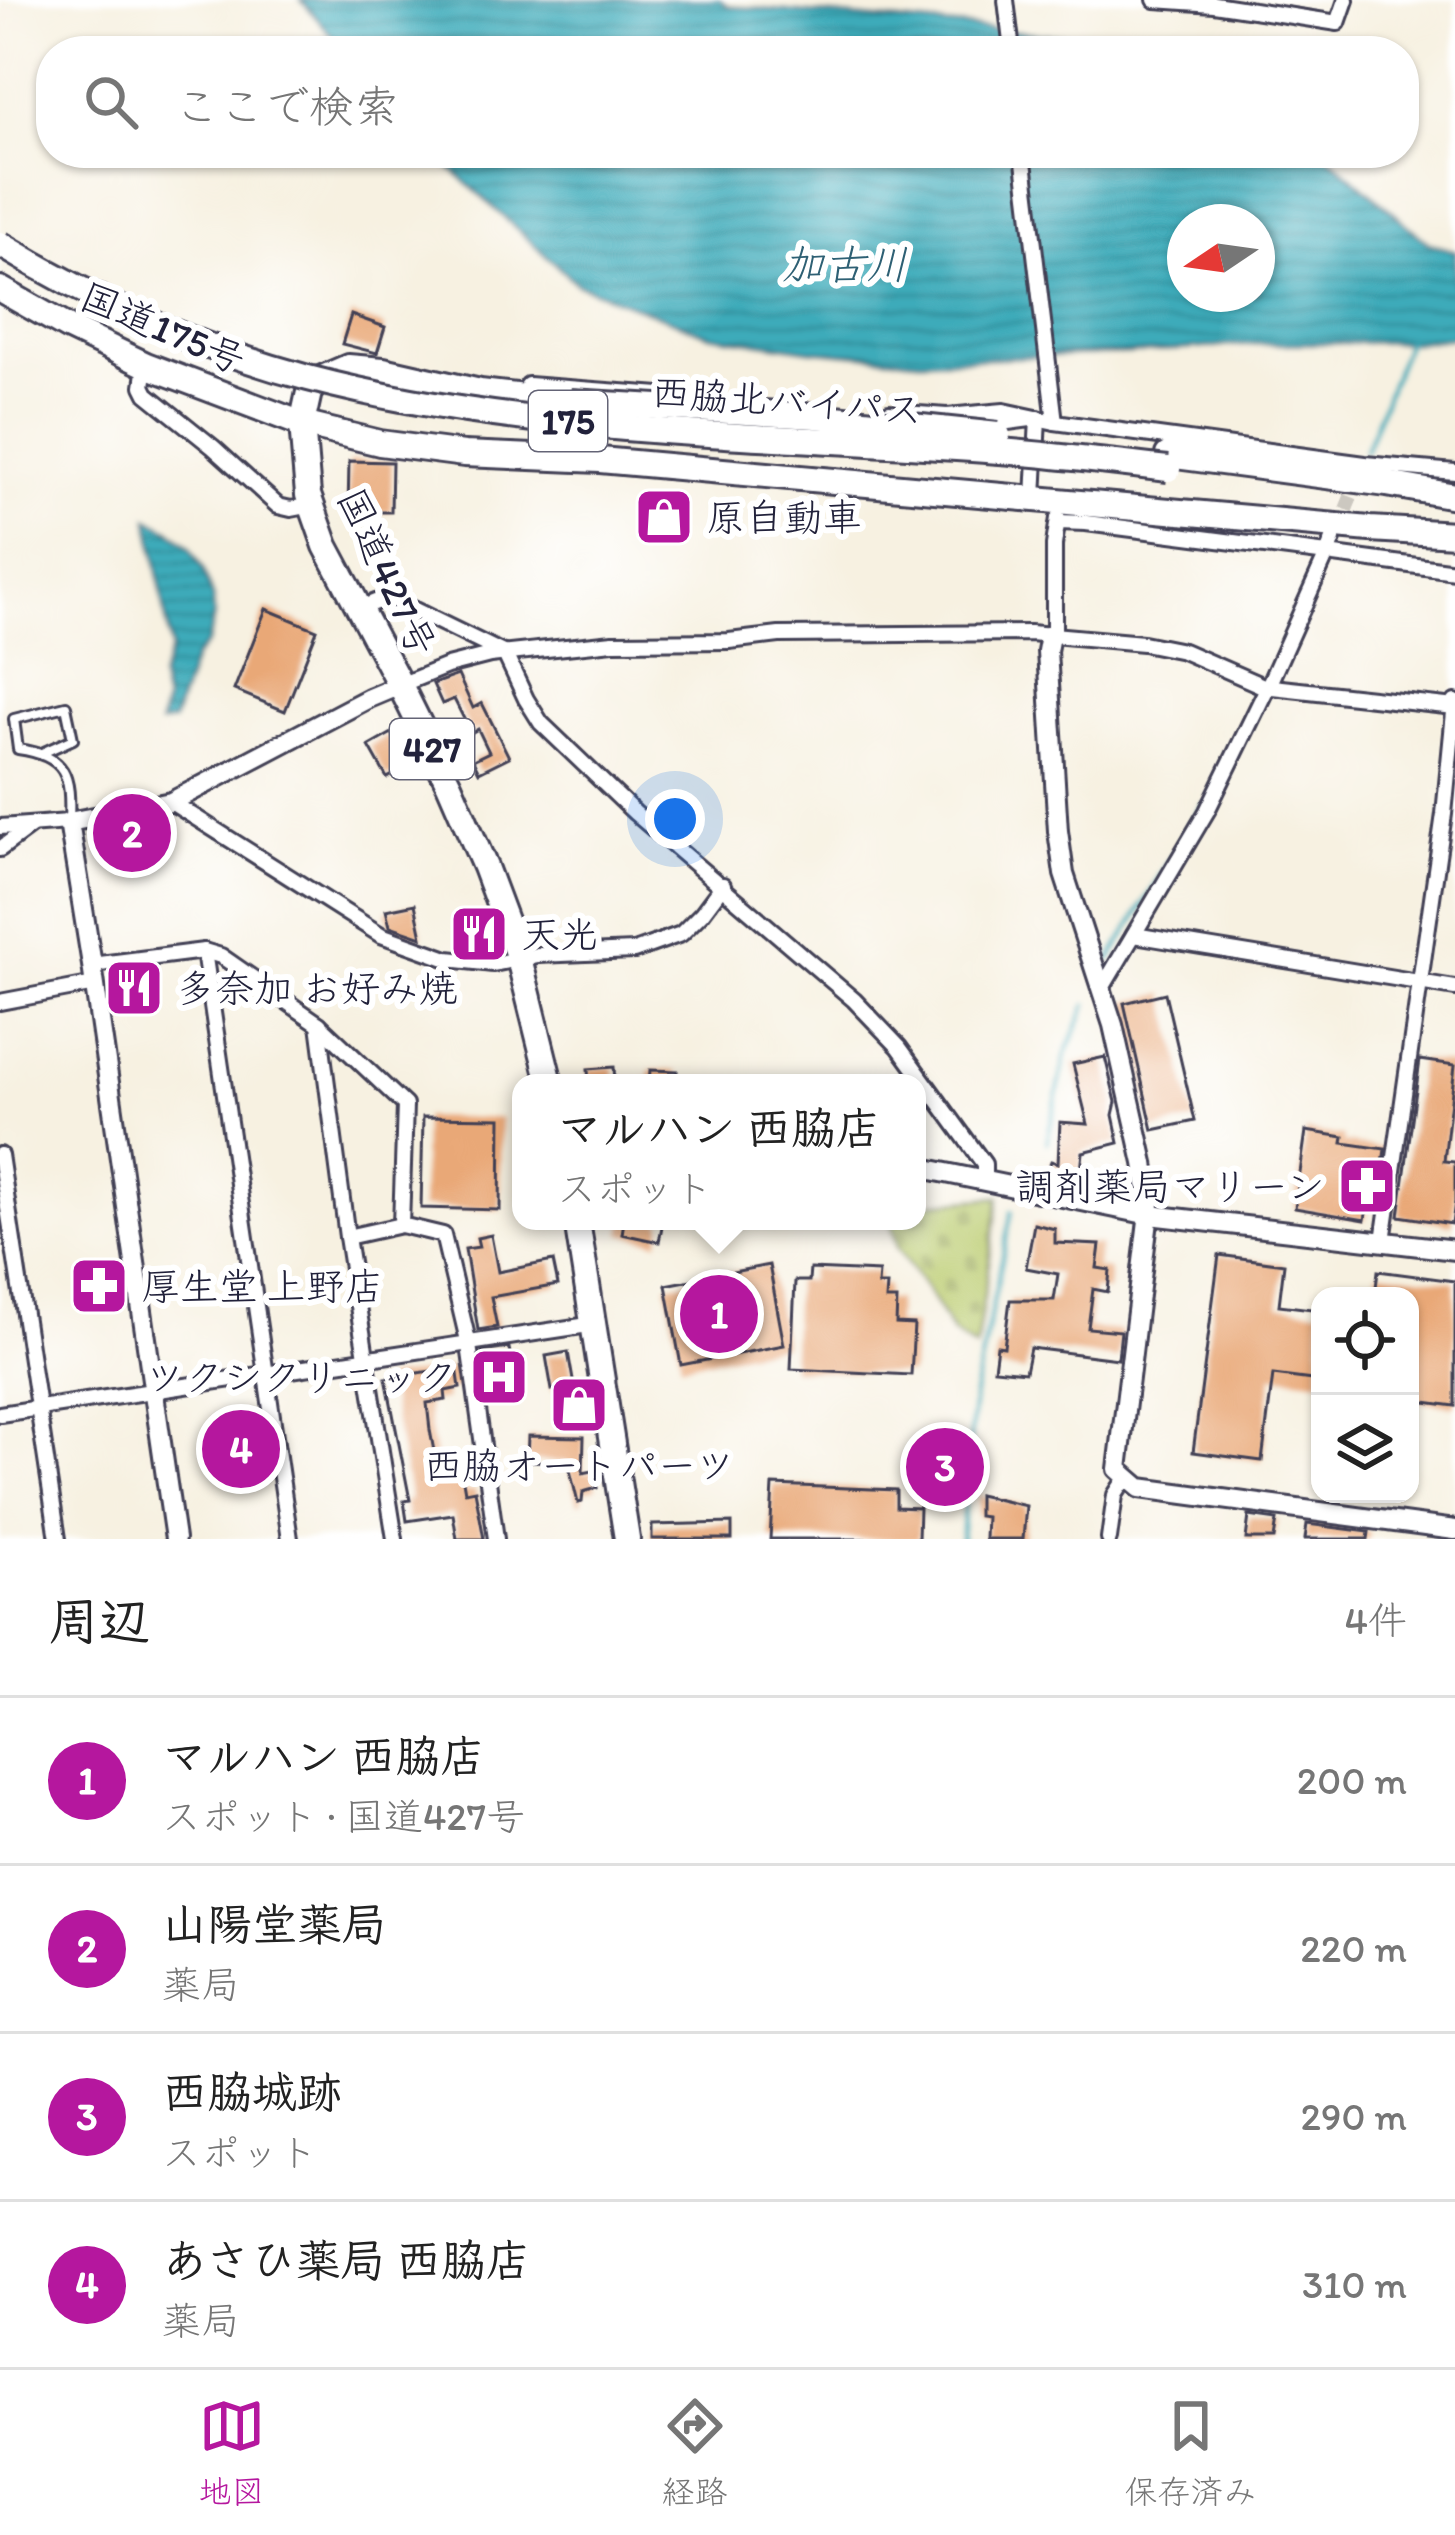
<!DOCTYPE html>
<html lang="ja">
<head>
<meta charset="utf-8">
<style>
  body { margin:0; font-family:Itim,"Klee One",sans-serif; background:#f2f2f2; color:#222 }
  .controls { position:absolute; right:36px; bottom:36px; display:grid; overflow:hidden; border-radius:24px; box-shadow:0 3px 9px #0004 }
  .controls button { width:108px; height:108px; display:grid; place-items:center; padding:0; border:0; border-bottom:3px solid #e0e0e0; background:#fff; color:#222; font:60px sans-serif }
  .compass { position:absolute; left:1167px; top:204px; width:108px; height:108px; border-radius:50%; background:#fff; box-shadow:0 3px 9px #0004; rotate:257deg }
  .you { position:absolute; left:675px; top:819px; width:42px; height:42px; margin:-30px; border:9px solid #fff; border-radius:50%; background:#1a73e8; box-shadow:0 0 0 18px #1a73e833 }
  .badge { display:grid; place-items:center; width:78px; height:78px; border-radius:50%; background:#b5179e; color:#fff; font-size:39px; font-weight:700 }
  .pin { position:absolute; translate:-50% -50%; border:6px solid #fff; box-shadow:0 3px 12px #0006 }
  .popup { position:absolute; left:512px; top:1074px; width:414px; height:156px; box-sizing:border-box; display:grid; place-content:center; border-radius:24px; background:#fff; filter:drop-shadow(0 3px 9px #0005); font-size:39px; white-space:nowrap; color:#767676 }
  .popup b { font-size:45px; color:#222 }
  .popup::after { content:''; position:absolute; left:50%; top:100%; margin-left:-24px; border:24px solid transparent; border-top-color:#fff }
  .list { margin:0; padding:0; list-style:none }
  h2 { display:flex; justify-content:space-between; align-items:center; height:156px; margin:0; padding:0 48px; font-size:51px }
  h2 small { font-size:39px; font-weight:400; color:#767676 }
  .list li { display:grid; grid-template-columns:78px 1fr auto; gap:36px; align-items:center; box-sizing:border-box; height:168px; padding:0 48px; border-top:3px solid #e0e0e0 }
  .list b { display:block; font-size:45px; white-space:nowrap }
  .list p { margin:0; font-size:39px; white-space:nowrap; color:#767676 }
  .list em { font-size:39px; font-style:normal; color:#767676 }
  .icon { flex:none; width:66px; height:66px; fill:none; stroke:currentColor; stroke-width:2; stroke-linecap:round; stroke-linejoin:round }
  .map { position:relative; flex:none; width:1455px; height:1539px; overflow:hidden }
  .search { position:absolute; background:#fff; box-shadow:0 3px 9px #0004; left:36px; right:36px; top:36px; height:132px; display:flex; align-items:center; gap:30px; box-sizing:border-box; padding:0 42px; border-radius:48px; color:#767676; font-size:45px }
  .sheet { height:828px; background:#fff }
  nav { display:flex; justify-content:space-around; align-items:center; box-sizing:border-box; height:168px; border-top:3px solid #e0e0e0; background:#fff; font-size:33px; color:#767676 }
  nav a { display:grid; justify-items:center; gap:6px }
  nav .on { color:#b5179e }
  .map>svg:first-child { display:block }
  .cemetery { fill:url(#cemetery-stones); stroke:#6e7654; stroke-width:3 }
  .water { fill:url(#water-rules); stroke:#2f667a; stroke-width:3; fill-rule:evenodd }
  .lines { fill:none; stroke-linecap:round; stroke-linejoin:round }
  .stream { stroke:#3cabba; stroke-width:4.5 }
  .building { fill:#e9a877 }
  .street-tunnel { stroke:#ccc8c0; stroke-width:14; stroke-dasharray:14 7; stroke-linecap:butt }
  .lane-casing { stroke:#424154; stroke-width:14 }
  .street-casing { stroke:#424154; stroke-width:20 }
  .secondary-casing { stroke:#424154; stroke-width:24 }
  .highway-casing { stroke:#424154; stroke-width:30 }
  .lane { stroke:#fff; stroke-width:8 }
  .street { stroke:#fff; stroke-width:14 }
  .secondary { stroke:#fff; stroke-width:18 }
  .highway { stroke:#fff; stroke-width:24 }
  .highway-bridge-casing { stroke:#424154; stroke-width:30; stroke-linecap:butt }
  .highway-bridge { stroke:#fff; stroke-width:24 }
  .labels { text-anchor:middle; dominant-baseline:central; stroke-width:12; stroke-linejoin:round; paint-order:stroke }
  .shield { fill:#fff; stroke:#646476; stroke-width:3 }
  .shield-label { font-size:36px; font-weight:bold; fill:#22223b }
  .street-label { font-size:39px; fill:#22223b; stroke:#fff }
  .poi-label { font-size:39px; fill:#22223b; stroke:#fff; text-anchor:start }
  .water-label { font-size:42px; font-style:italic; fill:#2e6074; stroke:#fff }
</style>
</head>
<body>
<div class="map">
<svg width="1455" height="1539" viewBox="0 0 1455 1539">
  <defs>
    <pattern id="cemetery-stones" width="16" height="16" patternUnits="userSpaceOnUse" patternTransform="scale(3)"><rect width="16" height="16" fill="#bacb6d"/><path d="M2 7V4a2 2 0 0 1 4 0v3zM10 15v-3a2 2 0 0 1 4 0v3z" fill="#a0ae5f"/></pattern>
    <pattern id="water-rules" width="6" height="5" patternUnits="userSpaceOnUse" patternTransform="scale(3)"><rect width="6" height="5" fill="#3cabba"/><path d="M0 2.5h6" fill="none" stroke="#328b98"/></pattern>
  </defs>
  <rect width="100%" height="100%" fill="#fff"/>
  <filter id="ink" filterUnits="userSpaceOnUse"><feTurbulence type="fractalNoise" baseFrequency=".00833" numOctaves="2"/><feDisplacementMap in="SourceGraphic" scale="24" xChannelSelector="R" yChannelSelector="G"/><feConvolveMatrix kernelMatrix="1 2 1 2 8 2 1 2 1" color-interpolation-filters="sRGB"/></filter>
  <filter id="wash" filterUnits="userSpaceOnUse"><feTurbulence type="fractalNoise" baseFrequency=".004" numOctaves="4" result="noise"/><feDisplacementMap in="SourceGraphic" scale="48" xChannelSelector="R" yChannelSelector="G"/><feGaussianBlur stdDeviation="2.7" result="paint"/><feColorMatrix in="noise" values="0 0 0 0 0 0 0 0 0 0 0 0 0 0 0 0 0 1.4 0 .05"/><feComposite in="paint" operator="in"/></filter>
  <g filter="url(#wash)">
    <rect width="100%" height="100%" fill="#f7f1e1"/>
    <!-- cemetery -->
    <polygon class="cemetery" points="999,1197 976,1349 952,1333 934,1301 897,1248 891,1221 917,1221 917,1204"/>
    <!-- water -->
    <g class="water">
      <polygon points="301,0 719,0 729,6 1109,40 1179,51 345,51"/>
      <path d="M434 153H1325L1428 243 1455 251V337L1416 342 1248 344 1128 354 920 360 810 350 710 335 577 284ZM1185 222H1257V294H1185Z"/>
      <polygon points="149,519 169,529 189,546 203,569 213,599 214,615 208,642 194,658 173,721 160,724 165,702 160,679 171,649"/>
    </g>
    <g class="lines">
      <!-- stream -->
      <g class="stream">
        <polyline points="1365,451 1408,339"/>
        <polyline points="1110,960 1203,805"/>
        <polyline points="1047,1142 1066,1054 1087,1005"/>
        <polyline points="961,1539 974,1394 1012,1211"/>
      </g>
    </g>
    <g id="blocks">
      <!-- building -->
      <g class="building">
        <polygon points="351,315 385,327 377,353 342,344"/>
        <polygon points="349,461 392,462 391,512 348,512"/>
        <polygon points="266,609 317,630 285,711 234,690"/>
        <polygon points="458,675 473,708 482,703 509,757 479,772 473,760 489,752 478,729 471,733 454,699 442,704 433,684"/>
        <polygon points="392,733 410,766 387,778 369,746"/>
        <polygon points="415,904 422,937 390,926 386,910"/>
        <polygon points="1165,993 1195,1121 1153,1130 1124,1003"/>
        <polygon points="1105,1057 1116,1102 1113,1115 1119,1143 1083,1152 1081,1171 1084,1172 1079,1187 1045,1177 1051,1161 1058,1163 1060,1122 1088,1124 1073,1064"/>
        <polygon points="1420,1060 1455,1065 1444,1161 1455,1162 1455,1202 1452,1224 1399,1216"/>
        <polygon points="614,1067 615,1083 589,1083 588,1069"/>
        <polygon points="650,1070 677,1071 677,1083 649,1083"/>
        <polygon points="423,1117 501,1118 500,1210 421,1208"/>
        <polygon points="1306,1131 1344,1137 1343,1143 1385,1149 1382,1171 1374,1169 1365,1220 1295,1208"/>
        <polygon points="624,1221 663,1221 659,1242 622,1234"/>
        <polygon points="1034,1224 1055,1229 1055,1243 1100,1245 1097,1268 1110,1270 1108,1292 1093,1289 1088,1328 1121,1331 1118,1359 1030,1348 1025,1372 994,1369 997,1346 1004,1347 1010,1300 1054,1300 1058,1274 1026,1268"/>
        <polygon points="491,1235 498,1272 553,1261 558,1285 491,1297 497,1327 478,1330 465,1249 479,1247 477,1238"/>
        <polygon points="1219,1255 1284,1264 1279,1305 1320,1310 1320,1381 1273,1375 1262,1461 1193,1452"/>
        <polygon points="769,1265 784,1345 681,1365 666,1285"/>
        <polygon points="810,1269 879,1272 878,1285 887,1285 886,1300 897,1300 896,1324 914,1325 911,1375 791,1369 795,1281 809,1281"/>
        <polygon points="1378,1271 1455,1281 1455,1406 1410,1400 1410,1296 1375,1296"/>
        <polygon points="509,1348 517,1392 488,1398 482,1352"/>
        <polygon points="568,1352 574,1386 552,1390 546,1356"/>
        <polygon points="457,1367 460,1388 445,1391 446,1400 427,1403 430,1430 437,1467 460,1463 465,1492 475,1490 484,1539 457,1539 453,1514 407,1521 404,1501 410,1500 386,1378"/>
        <polygon points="528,1436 584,1437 583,1473 593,1471 597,1488 583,1492 582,1502 578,1503 568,1462 527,1461"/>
        <polygon points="773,1485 896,1490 896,1507 919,1508 918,1539 770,1539"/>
        <polygon points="978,1495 1026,1506 1023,1539 985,1539 986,1517 978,1516"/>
        <polygon points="1249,1516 1277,1520 1274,1539 1246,1539"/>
        <polygon points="732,1523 732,1539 652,1539 652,1525"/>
        <polygon points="1307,1524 1369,1532 1368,1539 1305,1539"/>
      </g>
    </g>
  </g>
  <g filter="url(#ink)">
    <use href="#blocks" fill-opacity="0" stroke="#424154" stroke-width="3"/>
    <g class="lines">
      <!-- street-tunnel -->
      <polyline class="street-tunnel" points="1338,529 1359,477"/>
      <defs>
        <path id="lane" d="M42 753 73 739 66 706 14 719 18 749C67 756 71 775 69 821"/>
        <g id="street">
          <polyline points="1006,0 1012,51"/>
          <polyline points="1155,0 1214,4 1338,23 1346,0"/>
          <polyline points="1023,153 1055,422"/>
          <polyline points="146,365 143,386 147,394 213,447 278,506 291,509 312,505"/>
          <polyline points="528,385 687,397"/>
          <polyline points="889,412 947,416 1004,411 1055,422 1365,464 1455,472"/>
          <polyline points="979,426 1038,418 1034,498"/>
          <polyline points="1058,522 1086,523 1327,554 1333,539"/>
          <polyline points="358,609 388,597 505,654 526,699 541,723 635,813 854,1000 899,1047 984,1164 984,1179"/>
          <polyline points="1050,635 1054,629 1054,545 1058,518"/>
          <polyline points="400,685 447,666 490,655 613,642 729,641 779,635 1030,633 1143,643 1183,651 1263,686 1455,707"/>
          <polyline points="171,802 381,935 448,959 493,964 538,955 634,951 681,934 702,913 723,885"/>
          <polyline points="0,827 69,822"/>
          <polyline points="0,849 31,826"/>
          <polyline points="1134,935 1455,988"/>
          <polyline points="204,951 290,1539"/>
          <polyline points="92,965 204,951 221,956 319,1024 347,1237 395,1539"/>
          <polyline points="1101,990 1207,811 1268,686 1327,554 1455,571"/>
          <polyline points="0,1002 95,984"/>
          <polyline points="319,1024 405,1105 401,1225"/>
          <polyline points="0,1155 58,1539"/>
          <polyline points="347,1237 401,1225 443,1235 469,1345 496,1539"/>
          <polyline points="1383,1241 1444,814 1455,702"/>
          <polyline points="0,1414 595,1324"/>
          <polyline points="1109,1539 1115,1495 1126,1478"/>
        </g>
        <g id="secondary">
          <polyline points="1050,635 1047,651 1058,831 1064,874 1113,1025 1144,1163 1150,1204 1118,1469 1140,1488 1455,1530"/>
          <polyline points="917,1167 1150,1215 1455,1250"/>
          <polyline points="175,1539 92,965 69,822 171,802 369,698 400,685"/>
        </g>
        <g id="highway">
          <polyline points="0,289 67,327 146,365 302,424 380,443 464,454 600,460 1370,529 1455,534"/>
          <polyline points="1168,455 1387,484 1455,496"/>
          <polyline points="550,1083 519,958 485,867 449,784 400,685 326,546 308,495 302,424 309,392 320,379 348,367 383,370 480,392 570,402"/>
          <polyline points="577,1221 627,1539"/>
        </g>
      </defs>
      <!-- lane casing -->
      <use href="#lane" class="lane-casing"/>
      <!-- street casing -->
      <use href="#street" class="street-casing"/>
      <!-- secondary casing -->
      <use href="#secondary" class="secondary-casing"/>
      <!-- highway casing -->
      <use href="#highway" class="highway-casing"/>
      <!-- lane -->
      <use href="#lane" class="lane"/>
      <!-- street -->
      <use href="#street" class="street"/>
      <!-- secondary -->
      <use href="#secondary" class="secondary"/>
      <!-- highway -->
      <use href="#highway" class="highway"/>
      <defs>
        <g id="highway-bridge">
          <path d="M0 244C96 302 199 349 308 378 528 436 761 434 986 450 1047 454 1107 462 1168 469"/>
          <polyline points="570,402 816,416 998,435"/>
        </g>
      </defs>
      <!-- highway-bridge casing -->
      <use href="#highway-bridge" class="highway-bridge-casing"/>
      <!-- highway-bridge -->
      <use href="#highway-bridge" class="highway-bridge"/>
    </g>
  </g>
  <!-- icons -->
  <defs>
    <symbol id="shop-square" viewBox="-11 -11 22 22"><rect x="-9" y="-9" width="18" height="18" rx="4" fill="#b5179e" stroke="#fff"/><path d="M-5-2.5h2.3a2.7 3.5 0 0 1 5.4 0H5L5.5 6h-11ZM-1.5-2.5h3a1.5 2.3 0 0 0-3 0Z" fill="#fff"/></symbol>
    <symbol id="restaurant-square" viewBox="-11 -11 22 22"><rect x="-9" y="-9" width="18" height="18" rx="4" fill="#b5179e" stroke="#fff"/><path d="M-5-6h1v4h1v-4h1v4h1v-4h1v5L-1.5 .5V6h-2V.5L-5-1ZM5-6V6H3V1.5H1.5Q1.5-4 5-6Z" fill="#fff"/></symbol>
    <symbol id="pharmacy-square" viewBox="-11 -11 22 22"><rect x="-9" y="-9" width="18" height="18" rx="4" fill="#b5179e" stroke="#fff"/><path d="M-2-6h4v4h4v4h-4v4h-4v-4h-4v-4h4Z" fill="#fff"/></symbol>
    <symbol id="hospital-square" viewBox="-11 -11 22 22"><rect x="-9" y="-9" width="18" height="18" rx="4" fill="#b5179e" stroke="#fff"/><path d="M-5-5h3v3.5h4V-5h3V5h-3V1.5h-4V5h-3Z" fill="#fff"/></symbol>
  </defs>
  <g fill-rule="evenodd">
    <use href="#shop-square" x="631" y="484" width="66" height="66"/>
    <use href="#restaurant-square" x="446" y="901" width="66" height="66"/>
    <use href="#restaurant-square" x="101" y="955" width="66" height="66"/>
    <use href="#pharmacy-square" x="1334" y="1153" width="66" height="66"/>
    <use href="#pharmacy-square" x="66" y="1253" width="66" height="66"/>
    <use href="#hospital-square" x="466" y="1344" width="66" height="66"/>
    <use href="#shop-square" x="546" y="1372" width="66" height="66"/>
  </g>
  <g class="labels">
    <!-- shield labels -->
    <g class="shield">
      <rect x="529" y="391" width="78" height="60" rx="9"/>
      <rect x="390" y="719" width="84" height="60" rx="9"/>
    </g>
    <g class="shield-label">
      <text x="568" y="421">175</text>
      <text x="432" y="749">427</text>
    </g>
    <!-- street labels -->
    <g class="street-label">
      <text transform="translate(163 328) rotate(23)">国道175号</text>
      <text transform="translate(787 401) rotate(4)">西脇北バイパス</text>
      <text transform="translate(387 572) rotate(65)">国道427号</text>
    </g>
    <!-- poi labels -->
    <g class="poi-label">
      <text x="706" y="517">原自動車</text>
      <text x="521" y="934">天光</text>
      <text x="176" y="988">多奈加 お好み焼</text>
      <text x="1325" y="1186" text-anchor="end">調剤薬局マリーン</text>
      <text x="141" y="1286">厚生堂 上野店</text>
      <text x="457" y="1377" text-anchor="end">ツクシクリニック</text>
      <text x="579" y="1465" text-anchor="middle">西脇オートパーツ</text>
    </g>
    <!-- water labels -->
    <g class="water-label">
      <text x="845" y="264">加古川</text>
    </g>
  </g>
</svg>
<div class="controls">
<button><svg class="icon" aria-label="locate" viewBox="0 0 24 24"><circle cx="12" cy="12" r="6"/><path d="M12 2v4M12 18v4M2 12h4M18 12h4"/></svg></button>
<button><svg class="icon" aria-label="layers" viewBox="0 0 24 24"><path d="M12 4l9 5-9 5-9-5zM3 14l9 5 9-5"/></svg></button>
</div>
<svg class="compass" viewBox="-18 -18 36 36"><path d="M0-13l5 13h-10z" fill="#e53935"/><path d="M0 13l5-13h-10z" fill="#767676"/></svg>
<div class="you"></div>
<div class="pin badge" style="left:719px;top:1314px">1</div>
<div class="popup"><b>マルハン 西脇店</b>スポット</div>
<div class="pin badge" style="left:132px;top:833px">2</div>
<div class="pin badge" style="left:945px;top:1467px">3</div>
<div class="pin badge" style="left:241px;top:1449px">4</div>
<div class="search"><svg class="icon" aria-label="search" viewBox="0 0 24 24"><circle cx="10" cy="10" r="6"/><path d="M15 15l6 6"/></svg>ここで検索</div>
</div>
<section class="sheet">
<h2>周辺<small>4件</small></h2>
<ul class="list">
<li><span class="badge">1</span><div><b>マルハン 西脇店</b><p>スポット · 国道427号</p></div><em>200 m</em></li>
<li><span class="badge">2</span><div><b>山陽堂薬局</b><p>薬局</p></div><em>220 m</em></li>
<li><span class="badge">3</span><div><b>西脇城跡</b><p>スポット</p></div><em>290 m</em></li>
<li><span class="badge">4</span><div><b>あさひ薬局 西脇店</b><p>薬局</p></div><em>310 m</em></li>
</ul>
</section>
<nav>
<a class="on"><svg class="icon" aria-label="map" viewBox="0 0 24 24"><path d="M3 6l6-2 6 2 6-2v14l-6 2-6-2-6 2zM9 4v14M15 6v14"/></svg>地図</a>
<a><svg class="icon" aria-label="directions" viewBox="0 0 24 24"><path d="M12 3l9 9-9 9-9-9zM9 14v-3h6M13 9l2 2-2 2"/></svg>経路</a>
<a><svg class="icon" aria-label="saved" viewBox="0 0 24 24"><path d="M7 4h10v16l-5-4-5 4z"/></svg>保存済み</a>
</nav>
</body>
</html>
